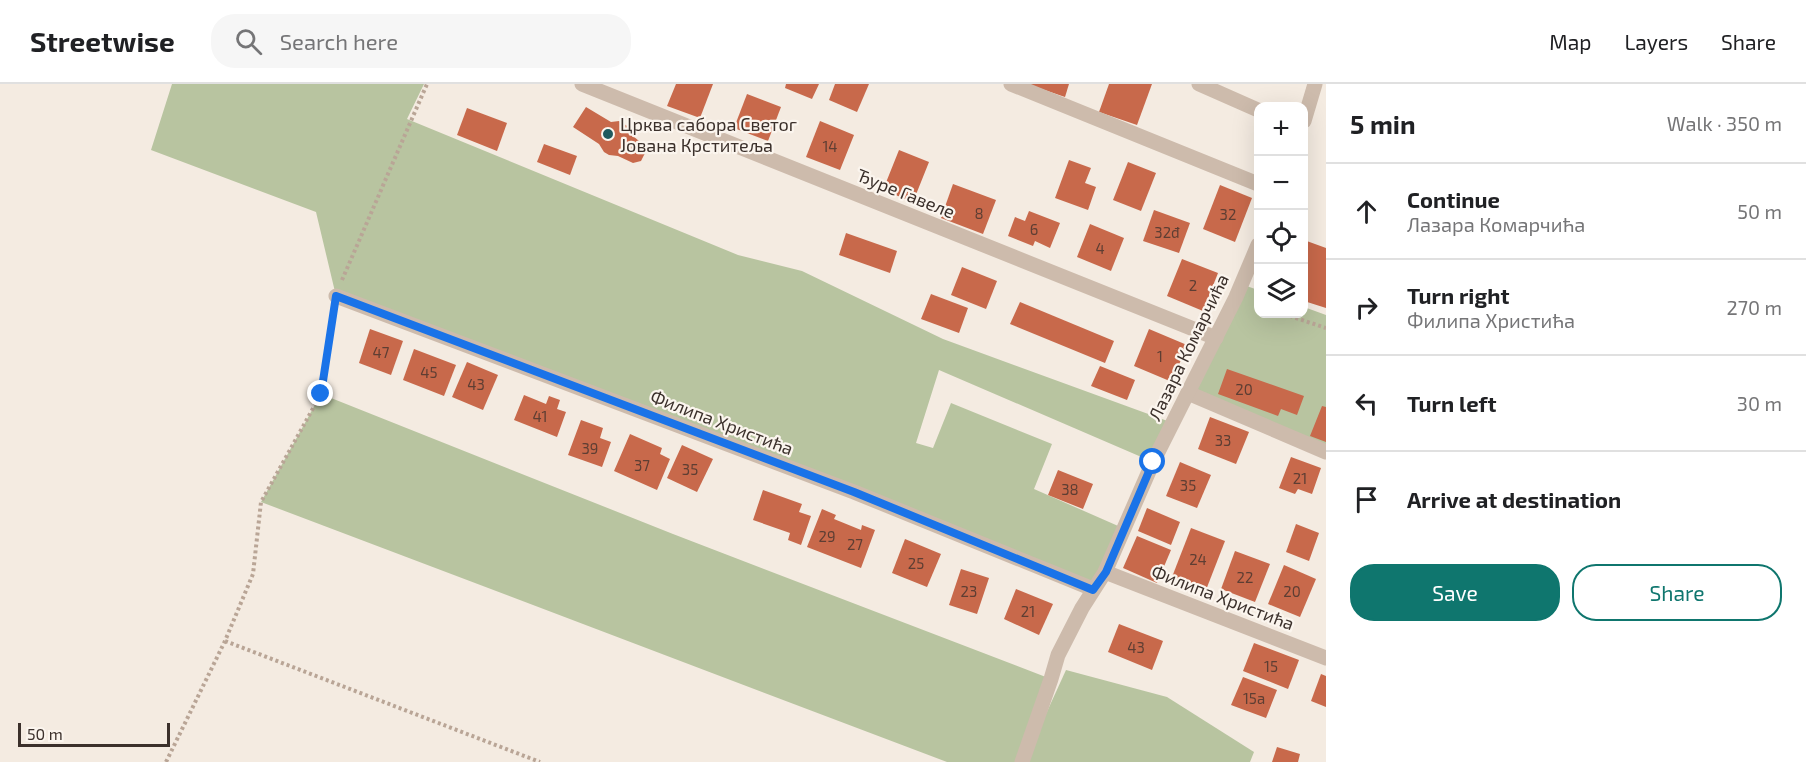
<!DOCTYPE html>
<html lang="en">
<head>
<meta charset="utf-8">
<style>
  body { margin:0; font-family:"Exo 2",sans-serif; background:#f6f6f6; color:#202124 }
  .controls { position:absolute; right:18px; top:18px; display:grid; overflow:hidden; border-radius:12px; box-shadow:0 6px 24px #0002 }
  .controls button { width:54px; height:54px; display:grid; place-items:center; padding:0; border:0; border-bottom:2px solid #e0e0e0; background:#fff; color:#202124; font:30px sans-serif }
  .scale { position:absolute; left:18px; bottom:15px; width:152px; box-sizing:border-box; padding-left:6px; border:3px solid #3b302b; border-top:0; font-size:16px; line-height:21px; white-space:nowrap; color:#3b302b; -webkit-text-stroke:4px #fbf5ee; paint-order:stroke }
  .stop { position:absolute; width:18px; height:18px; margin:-14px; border:4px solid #1a73e8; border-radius:50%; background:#fff }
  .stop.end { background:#1a73e8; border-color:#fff; box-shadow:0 2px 6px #0008 }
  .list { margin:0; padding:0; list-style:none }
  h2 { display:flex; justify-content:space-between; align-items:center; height:78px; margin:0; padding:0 24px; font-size:26px }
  h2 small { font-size:20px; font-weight:400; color:#757577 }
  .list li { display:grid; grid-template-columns:39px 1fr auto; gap:18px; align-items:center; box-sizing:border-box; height:96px; padding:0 24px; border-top:2px solid #e0e0e0 }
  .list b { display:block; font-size:22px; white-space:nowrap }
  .list p { margin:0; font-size:20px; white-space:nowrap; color:#757577 }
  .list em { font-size:20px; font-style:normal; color:#757577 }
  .actions { display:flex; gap:12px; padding:18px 24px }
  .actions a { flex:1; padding:14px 0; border:2px solid #0f766e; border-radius:24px; text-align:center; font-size:21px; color:#0f766e }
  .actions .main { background:#0f766e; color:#fff }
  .icon { flex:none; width:33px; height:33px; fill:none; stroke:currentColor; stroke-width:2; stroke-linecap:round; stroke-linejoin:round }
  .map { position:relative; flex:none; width:1326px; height:678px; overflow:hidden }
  header { display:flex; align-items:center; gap:36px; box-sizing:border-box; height:84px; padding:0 30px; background:#fff; border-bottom:2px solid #e0e0e0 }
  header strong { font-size:28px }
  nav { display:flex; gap:33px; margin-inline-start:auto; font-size:21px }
  .search { width:420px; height:54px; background:#f6f6f6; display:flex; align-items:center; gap:15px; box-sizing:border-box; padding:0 21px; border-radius:24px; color:#757577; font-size:22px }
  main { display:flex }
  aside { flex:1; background:#fff }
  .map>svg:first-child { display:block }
  .green { fill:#b8c4a0 }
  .building { fill:#c8694b }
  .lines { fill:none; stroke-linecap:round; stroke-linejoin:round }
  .path { stroke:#b9a596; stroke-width:4; stroke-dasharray:3 3; stroke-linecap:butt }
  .minor { stroke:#cdbbac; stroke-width:15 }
  .route { stroke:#1a73e8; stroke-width:8 }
  .poi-dot { fill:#1f5a5e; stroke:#fbf5ee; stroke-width:2 }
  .labels { text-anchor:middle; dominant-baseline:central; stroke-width:4.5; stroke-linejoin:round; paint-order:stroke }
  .number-label { font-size:15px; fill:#5e3e33 }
  .poi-label { font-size:18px; fill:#3b302b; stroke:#fbf5ee; text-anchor:start }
  .street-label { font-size:18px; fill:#3b302b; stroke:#fbf5ee }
</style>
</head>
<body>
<header>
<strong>Streetwise</strong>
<div class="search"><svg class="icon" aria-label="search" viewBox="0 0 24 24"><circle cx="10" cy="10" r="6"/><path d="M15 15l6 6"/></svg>Search here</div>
<nav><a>Map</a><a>Layers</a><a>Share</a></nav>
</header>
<main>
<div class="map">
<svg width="1326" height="678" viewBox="0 0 1326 678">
  <rect width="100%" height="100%" fill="#f4ebe1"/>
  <!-- green -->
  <g class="green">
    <polygon points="172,0 424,0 407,35 738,171 802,187 943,255 1173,339 1153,378 939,286 916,359 933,364 951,319 1052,360 1034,405 1125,445 1093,505 336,212 316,128 151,66"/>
    <polygon points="1241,200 1258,206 1258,230 1304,230 1304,223 1326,231 1326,368 1188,309"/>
    <polygon points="321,310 673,450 1051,595 1022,678 947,678 261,418"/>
    <polygon points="1066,586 1167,613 1254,668 1250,678 1024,678"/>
  </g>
  <!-- building -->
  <g class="building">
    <polygon points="676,0 713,0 700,34 667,22"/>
    <polygon points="786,0 819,0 812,15 785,4"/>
    <polygon points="835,0 869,0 857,28 829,16"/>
    <polygon points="1027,0 1069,0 1065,13"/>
    <polygon points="1109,0 1152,0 1137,41 1099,28"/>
    <polygon points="747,10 781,23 768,57 734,44"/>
    <polygon points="586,23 611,38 619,37 629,43 633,52 645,62 646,67 641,77 633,79 618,72 609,71 604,68 599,60 573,43"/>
    <polygon points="467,24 507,39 497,67 457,51"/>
    <polygon points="820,37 854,51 840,86 806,73"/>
    <polygon points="544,60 577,72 570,91 537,78"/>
    <polygon points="899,66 929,78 913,118 883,106"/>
    <polygon points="1069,76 1091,84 1085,99 1096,103 1088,126 1055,114"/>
    <polygon points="1128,78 1156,89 1141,127 1113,116"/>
    <polygon points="953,100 996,116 983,150 941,134"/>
    <polygon points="1220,101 1252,114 1235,158 1203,145"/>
    <polygon points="1154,126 1190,139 1179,169 1143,157"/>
    <polygon points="1029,127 1060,139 1050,164 1035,157 1033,162 1008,152 1015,133 1025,137"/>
    <polygon points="1090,140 1124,154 1111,187 1077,173"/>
    <polygon points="846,149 897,167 890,189 839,171"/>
    <polygon points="1304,156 1326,164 1326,224 1304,217"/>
    <polygon points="1182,175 1218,189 1203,227 1167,212"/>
    <polygon points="962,183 997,197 986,225 951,211"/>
    <polygon points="931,210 968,224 959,249 921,235"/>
    <polygon points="1020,218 1114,257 1105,279 1010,240"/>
    <polygon points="370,245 403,257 391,291 359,279"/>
    <polygon points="1149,245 1187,261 1172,298 1134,282"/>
    <polygon points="414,265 456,281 444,312 403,296"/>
    <polygon points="467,278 498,291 483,326 452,313"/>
    <polygon points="1100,282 1135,296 1127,316 1091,302"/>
    <polygon points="1227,285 1304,312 1297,331 1281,325 1278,332 1218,310"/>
    <polygon points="524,311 546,320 549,312 560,316 557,325 566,328 557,353 514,336"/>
    <polygon points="1322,322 1326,323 1326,358 1310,352"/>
    <polygon points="1210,333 1249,348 1236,380 1198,365"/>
    <polygon points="581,336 603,344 600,354 611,358 602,383 568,371"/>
    <polygon points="630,350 662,364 660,370 670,375 657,406 614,387"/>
    <polygon points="682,361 713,375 697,408 667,394"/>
    <polygon points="1291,373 1321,384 1312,410 1298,405 1295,410 1279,404"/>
    <polygon points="1180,378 1211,391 1197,424 1166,412"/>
    <polygon points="1058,386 1093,400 1083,425 1048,411"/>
    <polygon points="763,406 802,420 799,428 811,432 801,461 788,456 790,449 753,436"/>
    <polygon points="1147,424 1180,438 1171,461 1138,447"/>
    <polygon points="822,425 836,431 834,435 861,446 862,441 875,446 861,484 807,463"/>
    <polygon points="1296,440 1319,449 1309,477 1286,468"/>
    <polygon points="1191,444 1225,457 1206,506 1172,493"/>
    <polygon points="1137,452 1171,466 1157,499 1123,484"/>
    <polygon points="905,455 941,470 927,503 892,489"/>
    <polygon points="1235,467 1270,480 1255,518 1221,505"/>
    <polygon points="1284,481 1316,495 1300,533 1268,520"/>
    <polygon points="961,485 989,494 977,530 949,521"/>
    <polygon points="1016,505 1053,520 1039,551 1004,535"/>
    <polygon points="1119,540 1163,557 1152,586 1108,568"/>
    <polygon points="1254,559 1299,576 1288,605 1243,587"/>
    <polygon points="1321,590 1326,592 1326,623 1311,617"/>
    <polygon points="1243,593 1277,606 1266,634 1231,621"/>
    <polygon points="1277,663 1300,670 1298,678 1272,678"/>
  </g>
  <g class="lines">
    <!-- path -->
    <g class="path">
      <polyline points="342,196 427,0"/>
      <polyline points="1284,230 1326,244"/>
      <polyline points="225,557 540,678"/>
      <polyline points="166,678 225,557 253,490 261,418 321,310 333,229"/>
    </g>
    <!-- minor -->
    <g class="minor">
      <polyline points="582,0 1216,254"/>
      <polyline points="1011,0 1258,100"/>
      <polyline points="1199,0 1258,26"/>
      <polyline points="1304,37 1315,0"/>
      <polyline points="336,212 854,408 1093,505"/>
      <polyline points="1188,309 1326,368"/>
      <polyline points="1105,488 1326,574"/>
      <polyline points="1022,678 1051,595 1058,571 1082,524 1105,488 1153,378 1236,213 1258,161"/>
    </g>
  </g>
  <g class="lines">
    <!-- route -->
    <polyline class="route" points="321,310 336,212 854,408 1093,506 1106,488 1153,378"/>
  </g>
  <!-- markers -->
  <circle class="poi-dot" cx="608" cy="50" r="6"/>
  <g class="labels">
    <!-- number labels -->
    <g class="number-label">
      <text x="830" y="62">14</text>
      <text x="979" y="129">8</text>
      <text x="1228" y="130">32</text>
      <text x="1034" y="145">6</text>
      <text x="1167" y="148">32đ</text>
      <text x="1100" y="164">4</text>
      <text x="1193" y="201">2</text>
      <text x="381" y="268">47</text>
      <text x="1160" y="272">1</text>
      <text x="429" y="288">45</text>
      <text x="476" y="300">43</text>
      <text x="1244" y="305">20</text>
      <text x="540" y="332">41</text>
      <text x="1223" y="356">33</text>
      <text x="590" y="364">39</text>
      <text x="642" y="381">37</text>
      <text x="690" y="385">35</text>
      <text x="1300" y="394">21</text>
      <text x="1188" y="401">35</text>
      <text x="1070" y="405">38</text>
      <text x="827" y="452">29</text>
      <text x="855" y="460">27</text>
      <text x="1198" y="475">24</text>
      <text x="916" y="479">25</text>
      <text x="1245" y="493">22</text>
      <text x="969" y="507">23</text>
      <text x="1292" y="507">20</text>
      <text x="1028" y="527">21</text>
      <text x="1136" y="563">43</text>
      <text x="1271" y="582">15</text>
      <text x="1254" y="614">15a</text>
    </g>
    <!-- poi labels -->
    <g class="poi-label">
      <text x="620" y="40">Црква сабора Светог<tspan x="620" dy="21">Јована Крститеља</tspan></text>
    </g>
    <!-- street labels -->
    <g class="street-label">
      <text transform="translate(906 109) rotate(22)">Ђуре Гавеле</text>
      <text transform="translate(1188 263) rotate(-64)">Лазара Комарчића</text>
      <text transform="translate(722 338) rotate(21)">Филипа Христића</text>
      <text transform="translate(1223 513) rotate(21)">Филипа Христића</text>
    </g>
  </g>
</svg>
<div class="controls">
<button>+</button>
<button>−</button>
<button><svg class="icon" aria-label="locate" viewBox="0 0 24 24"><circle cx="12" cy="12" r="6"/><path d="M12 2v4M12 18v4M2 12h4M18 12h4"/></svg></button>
<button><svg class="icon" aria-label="layers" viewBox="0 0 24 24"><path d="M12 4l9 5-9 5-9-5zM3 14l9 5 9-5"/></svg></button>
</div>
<div class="scale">50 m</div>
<div class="stop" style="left:1153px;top:378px"></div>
<div class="stop end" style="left:321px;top:310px"></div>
</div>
<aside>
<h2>5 min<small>Walk · 350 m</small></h2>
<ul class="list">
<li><svg class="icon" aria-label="ahead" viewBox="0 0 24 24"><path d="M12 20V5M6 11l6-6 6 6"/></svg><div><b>Continue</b><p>Лазара Комарчића</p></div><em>50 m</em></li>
<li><svg class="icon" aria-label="right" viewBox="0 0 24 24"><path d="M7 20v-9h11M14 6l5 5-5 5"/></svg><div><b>Turn right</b><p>Филипа Христића</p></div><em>270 m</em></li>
<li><svg class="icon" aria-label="left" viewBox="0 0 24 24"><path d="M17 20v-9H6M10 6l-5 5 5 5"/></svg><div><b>Turn left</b></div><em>30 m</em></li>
<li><svg class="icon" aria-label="arrive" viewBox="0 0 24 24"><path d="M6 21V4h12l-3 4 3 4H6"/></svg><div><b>Arrive at destination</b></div></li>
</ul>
<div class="actions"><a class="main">Save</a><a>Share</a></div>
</aside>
</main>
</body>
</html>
